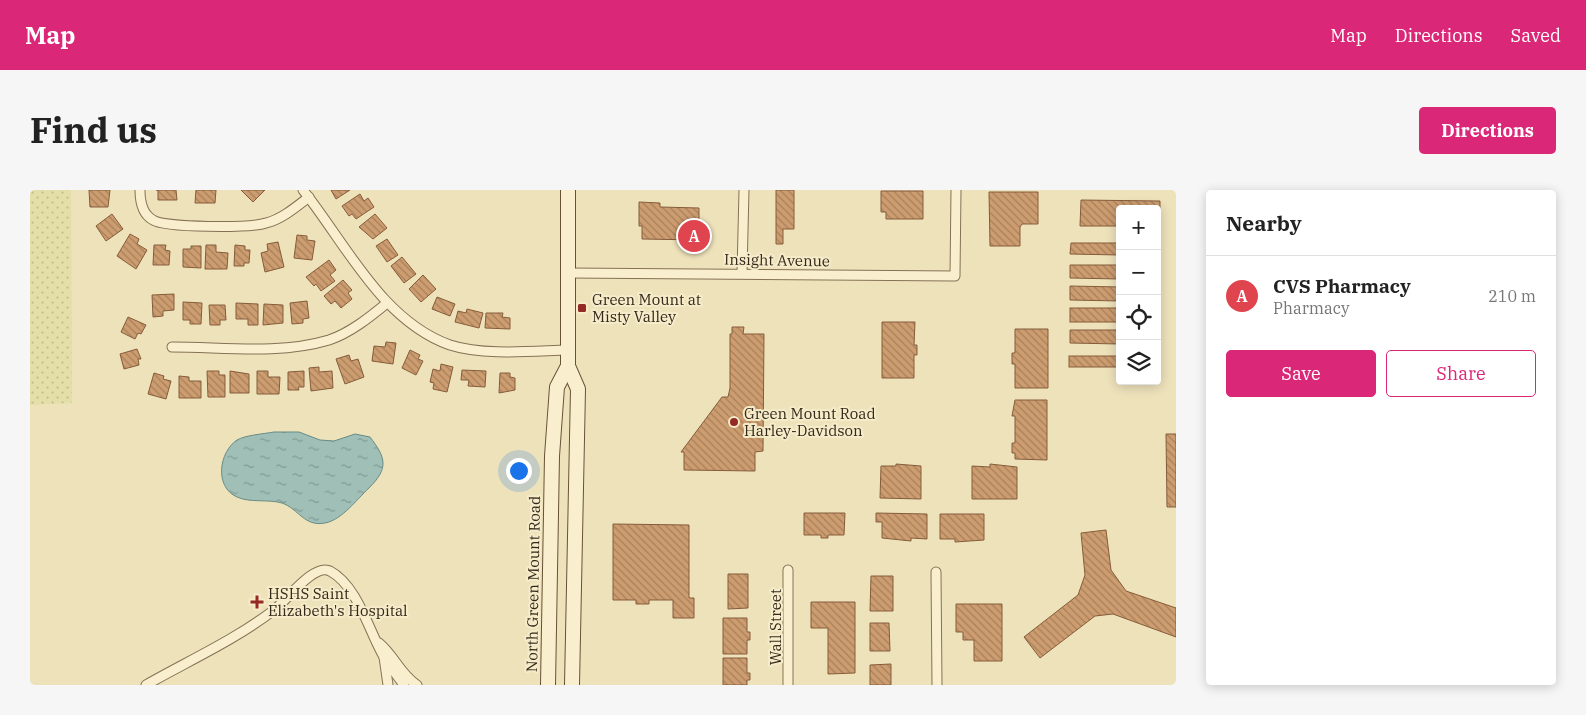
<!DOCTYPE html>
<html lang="en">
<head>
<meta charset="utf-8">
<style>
  body { margin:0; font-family:"IBM Plex Serif",serif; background:#f6f6f6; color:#222 }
  .controls { position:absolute; right:15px; top:15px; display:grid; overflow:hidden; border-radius:5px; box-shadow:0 2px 12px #0003 }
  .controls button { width:45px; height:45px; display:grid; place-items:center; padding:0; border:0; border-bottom:1px solid #e0e0e0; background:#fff; color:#222; font:25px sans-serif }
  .you { position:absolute; left:488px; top:280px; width:18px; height:18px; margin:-12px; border:4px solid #fff; border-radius:50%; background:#1a73e8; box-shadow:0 0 0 8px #1a73e833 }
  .badge { display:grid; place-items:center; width:32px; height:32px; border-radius:50%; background:#db2777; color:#fff; font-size:16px; font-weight:700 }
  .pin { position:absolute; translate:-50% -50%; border:2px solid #fff; box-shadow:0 1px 5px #0006 }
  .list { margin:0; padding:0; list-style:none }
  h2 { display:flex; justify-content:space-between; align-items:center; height:65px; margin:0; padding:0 20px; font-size:21px }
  h2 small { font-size:16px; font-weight:400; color:#767676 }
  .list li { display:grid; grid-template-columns:32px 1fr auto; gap:15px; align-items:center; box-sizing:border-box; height:80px; padding:0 20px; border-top:1px solid #e0e0e0 }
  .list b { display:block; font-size:19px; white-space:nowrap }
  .list p { margin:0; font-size:16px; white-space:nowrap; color:#767676 }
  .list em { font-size:16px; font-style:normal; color:#767676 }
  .actions { display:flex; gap:10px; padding:15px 20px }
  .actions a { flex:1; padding:11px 0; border:1px solid #db2777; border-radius:5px; text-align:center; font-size:18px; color:#db2777 }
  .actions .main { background:#db2777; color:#fff }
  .icon { flex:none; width:28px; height:28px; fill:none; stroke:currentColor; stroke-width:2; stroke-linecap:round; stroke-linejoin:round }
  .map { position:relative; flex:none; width:1146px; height:495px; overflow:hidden; border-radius:5px }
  header { display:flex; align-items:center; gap:30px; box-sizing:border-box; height:70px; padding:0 25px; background:#db2777; color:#fff }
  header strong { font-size:24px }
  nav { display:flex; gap:28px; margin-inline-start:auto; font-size:18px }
  .intro { display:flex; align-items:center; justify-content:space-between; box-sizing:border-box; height:120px; padding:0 30px }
  h1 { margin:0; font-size:35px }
  .button { padding:12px 22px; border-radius:5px; background:#db2777; color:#fff; font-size:18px; font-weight:700 }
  main { display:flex; gap:30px; padding:0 30px }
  aside { flex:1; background:#fff; border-radius:5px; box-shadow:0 2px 12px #0003 }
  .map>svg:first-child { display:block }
  .farmland { fill:url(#farmland-dots) }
  .water { fill:url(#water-ripples); stroke:#678c85 }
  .building { fill:url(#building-back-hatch); stroke:#855c3a }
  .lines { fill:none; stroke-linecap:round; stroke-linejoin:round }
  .street-casing { stroke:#857255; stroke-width:11 }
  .secondary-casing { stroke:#675238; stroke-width:16 }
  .street { stroke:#f9efce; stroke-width:9 }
  .secondary { stroke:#f9efce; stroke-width:14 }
  .poi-dot { fill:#952a24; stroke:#f6ecca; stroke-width:2 }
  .labels { text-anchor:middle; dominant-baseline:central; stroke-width:4; stroke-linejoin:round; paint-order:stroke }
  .street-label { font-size:15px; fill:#34281a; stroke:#f6ecca }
  .poi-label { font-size:15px; fill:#34281a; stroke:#f6ecca; text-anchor:start }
</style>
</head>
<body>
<header>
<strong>Map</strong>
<nav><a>Map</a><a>Directions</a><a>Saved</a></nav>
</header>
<div class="intro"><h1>Find us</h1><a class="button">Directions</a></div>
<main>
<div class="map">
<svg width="1146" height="495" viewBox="0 0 1146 495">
  <defs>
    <pattern id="farmland-dots" width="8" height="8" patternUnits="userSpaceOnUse" patternTransform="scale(1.25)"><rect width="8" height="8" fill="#e4dea8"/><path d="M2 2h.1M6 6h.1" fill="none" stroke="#c4be90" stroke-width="1.8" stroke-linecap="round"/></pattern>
    <pattern id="water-ripples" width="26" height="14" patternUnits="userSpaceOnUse" patternTransform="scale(1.25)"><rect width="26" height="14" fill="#9fbfb7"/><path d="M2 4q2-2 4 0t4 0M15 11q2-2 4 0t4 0" fill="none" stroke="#829b94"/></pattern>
    <pattern id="building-back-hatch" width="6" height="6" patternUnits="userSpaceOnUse" patternTransform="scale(1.25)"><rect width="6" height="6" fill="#cd9d70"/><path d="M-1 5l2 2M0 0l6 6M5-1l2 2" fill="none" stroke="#a7805b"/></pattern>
  </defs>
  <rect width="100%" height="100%" fill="#eee2bb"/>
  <!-- farmland -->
  <polygon class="farmland" points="0,0 41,0 42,213 0,215"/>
  <!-- water -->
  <path class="water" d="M244 242H269L290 250 304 251 325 244 340 247C356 268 359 278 339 298 327 309 312 330 295 333 274 337 269 319 252 313 238 309 220 313 207 307 184 297 189 262 207 250 216 245 233 244 244 242Z"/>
  <!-- building -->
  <g class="building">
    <polygon points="59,0 80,0 78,17 60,17"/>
    <polygon points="126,0 146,0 147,10 128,10 128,0"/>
    <polygon points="166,0 186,0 185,13 165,13"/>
    <polygon points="211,0 235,0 223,12"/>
    <polygon points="301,0 320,0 306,9"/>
    <polygon points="746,0 764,0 764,39 753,39 753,54 746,54"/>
    <polygon points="851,1 893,1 893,29 856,29 856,22 851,22"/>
    <polygon points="959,2 1008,2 1008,34 992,34 990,37 990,56 960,56"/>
    <polygon points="330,4 334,11 338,8 344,17 326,29 322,24 319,26 312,16"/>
    <polygon points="1051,10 1130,11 1130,36 1127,36 1127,19 1090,19 1090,36 1050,36"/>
    <polygon points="609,12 630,13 630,17 669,18 669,50 612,49 612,36 609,36"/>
    <polygon points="82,24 93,39 76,51 66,36"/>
    <polygon points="345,24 357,38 343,49 329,37"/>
    <polygon points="100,44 109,49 107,54 117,60 106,79 87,66"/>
    <polygon points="267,45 277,46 277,50 285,51 282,70 264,68"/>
    <polygon points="357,49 368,65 357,72 346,56"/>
    <polygon points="248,52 254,77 235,82 231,63 238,61 237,54"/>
    <polygon points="1041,53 1090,53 1090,65 1040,64"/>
    <polygon points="124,55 136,55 135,60 140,61 139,75 123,75"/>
    <polygon points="176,55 186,55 186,62 198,63 197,79 175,79"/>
    <polygon points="205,55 215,56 215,60 220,60 219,73 214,73 214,76 204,76"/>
    <polygon points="161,56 171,56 171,78 153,77 153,59 161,59"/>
    <polygon points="372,67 386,84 374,93 361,76"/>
    <polygon points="299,70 306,80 300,85 305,91 291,101 286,94 284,96 276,87"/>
    <polygon points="1040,75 1090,75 1090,89 1040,88"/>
    <polygon points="393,85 406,99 391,112 379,99"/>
    <polygon points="313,90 322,100 318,103 322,109 311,118 305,111 301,114 294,106"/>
    <polygon points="1040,96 1090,97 1090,111 1040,110"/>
    <polygon points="144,104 144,120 133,121 133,126 123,127 122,105"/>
    <polygon points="407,107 425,114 420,126 402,119"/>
    <polygon points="277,111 279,128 273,129 273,133 262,134 260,113"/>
    <polygon points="153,112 172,113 171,134 160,134 160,130 153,130"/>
    <polygon points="206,113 228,114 228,135 218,135 218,129 206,129"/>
    <polygon points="234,114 253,115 253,133 233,135"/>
    <polygon points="179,115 195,115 196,130 190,130 190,135 180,135"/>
    <rect x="1040" y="118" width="50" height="14"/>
    <polygon points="437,119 453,123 449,138 425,132 428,121 436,123"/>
    <polygon points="456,123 473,123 472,127 480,128 480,139 455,138"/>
    <polygon points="98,127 116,135 111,144 108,143 105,149 91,142"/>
    <polygon points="852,132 885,132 884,155 887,155 887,165 884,165 884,188 852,188"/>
    <polygon points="702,137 714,137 713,144 734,144 733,261 725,262 725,281 654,280 654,262 651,262 692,207 698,207 700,198 700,144 702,144"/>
    <polygon points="985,139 1018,139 1018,198 985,198 985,174 982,174 982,163 985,163"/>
    <polygon points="1040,140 1090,140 1090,154 1040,153"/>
    <polygon points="356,152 366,153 363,174 342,171 344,156 355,157"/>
    <polygon points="107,159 111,169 108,169 109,175 94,179 90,164"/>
    <polygon points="380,160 390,165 388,169 393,171 386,185 372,178"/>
    <polygon points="319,165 321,171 328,169 334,187 315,194 306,169"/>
    <rect x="1039" y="166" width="51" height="11"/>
    <polygon points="411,174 423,177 417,202 403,199 404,193 400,192 403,179 410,181"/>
    <polygon points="289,177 289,182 302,181 303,198 281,201 279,178"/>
    <polygon points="432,180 456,181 455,197 438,196 439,190 431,190"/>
    <polygon points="177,181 189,181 189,185 195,185 195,207 178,207"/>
    <polygon points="200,181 219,184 219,203 200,203"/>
    <polygon points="227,181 238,181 238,187 250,187 249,204 227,204"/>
    <polygon points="274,181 274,197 268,197 269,200 258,200 258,182"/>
    <polygon points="124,183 134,186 133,189 141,191 136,209 118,204"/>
    <polygon points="470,183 480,183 480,187 485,188 485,200 469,203"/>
    <polygon points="149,186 159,187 159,191 171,191 171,208 149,208"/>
    <polygon points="985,210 1017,210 1017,270 985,269 985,263 982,263 982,253 985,253 985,226 982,226"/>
    <polygon points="1136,244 1146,244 1146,317 1137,317"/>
    <polygon points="866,274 891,276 891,309 850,308 851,276 866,276"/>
    <polygon points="960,274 987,277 987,309 942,309 942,276 960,277"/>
    <polygon points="774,323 815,323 814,345 798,345 798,348 791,348 791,345 774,345"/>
    <polygon points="846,323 897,324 897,349 881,348 881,351 852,348 852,332 846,332"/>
    <polygon points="910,324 954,324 954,350 925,352 925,349 910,349"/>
    <polygon points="583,334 659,335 659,408 664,408 664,428 643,428 643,410 619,410 619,414 606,414 606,410 583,410"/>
    <polygon points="1076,340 1081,380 1096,401 1146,418 1146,447 1083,424 1065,426 1010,468 994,447 1048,405 1055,385 1051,343"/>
    <polygon points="698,384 718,384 718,418 698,419"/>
    <polygon points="841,386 863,386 863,421 840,421"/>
    <polygon points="781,412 825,412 825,483 798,484 798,438 781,438"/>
    <polygon points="926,414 972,414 972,471 944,471 944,450 933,450 933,442 926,442"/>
    <polygon points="693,428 717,428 717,442 720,442 720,450 717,450 717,464 693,464"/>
    <polygon points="840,433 859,433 860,461 840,461"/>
    <polygon points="693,468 717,468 717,483 720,483 720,490 717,490 717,495 693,495"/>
    <polygon points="861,474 861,495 840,495 840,475"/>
  </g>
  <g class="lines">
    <defs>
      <g id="street">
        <path d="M110 0C110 12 112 24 123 30 135 38 221 38 236 33 252 29 266 17 279 7"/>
        <path d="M273 0C316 54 352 131 420 155 454 166 503 161 538 160"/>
        <polyline points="539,83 925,86 926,0"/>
        <polyline points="712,83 714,0"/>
        <path d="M142 157C193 157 249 165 299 150 320 143 340 127 357 113"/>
        <polyline points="906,382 907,495"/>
        <path d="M349 453C364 465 370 484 387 495"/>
        <polyline points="354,467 358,495"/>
        <path d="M116 495C158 471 205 450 244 420 257 410 284 373 300 381 328 396 339 442 354 467 360 476 367 486 374 495"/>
        <polyline points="758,495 758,380"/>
      </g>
      <g id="secondary">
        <polyline points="538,0 538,176 548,199 542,495"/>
        <polyline points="518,495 522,266 527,197 538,176"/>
      </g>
    </defs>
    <!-- street casing -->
    <use href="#street" class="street-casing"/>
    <!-- secondary casing -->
    <use href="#secondary" class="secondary-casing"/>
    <!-- street -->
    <use href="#street" class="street"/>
    <!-- secondary -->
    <use href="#secondary" class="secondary"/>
  </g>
  <!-- markers -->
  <g class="poi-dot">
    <rect x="547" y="113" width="10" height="10" rx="2.5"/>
    <circle cx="704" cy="232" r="5"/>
    <path d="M224.5 404.5h5v5h5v5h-5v5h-5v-5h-5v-5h5z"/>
  </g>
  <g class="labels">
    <!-- street labels -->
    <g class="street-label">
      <text transform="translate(747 70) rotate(1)">Insight Avenue</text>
      <text transform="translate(503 394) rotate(-89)">North Green Mount Road</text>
      <text transform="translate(745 437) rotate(-90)">Wall Street</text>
    </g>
    <!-- poi labels -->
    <g class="poi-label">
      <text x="562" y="109">Green Mount at<tspan x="562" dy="17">Misty Valley</tspan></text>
      <text x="714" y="223">Green Mount Road<tspan x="714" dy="17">Harley-Davidson</tspan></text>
      <text x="238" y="403">HSHS Saint<tspan x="238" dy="17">Elizabeth's Hospital</tspan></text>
    </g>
  </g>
</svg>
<div class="controls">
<button>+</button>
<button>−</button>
<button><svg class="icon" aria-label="locate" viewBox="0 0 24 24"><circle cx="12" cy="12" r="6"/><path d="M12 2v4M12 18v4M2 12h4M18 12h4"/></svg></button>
<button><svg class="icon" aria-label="layers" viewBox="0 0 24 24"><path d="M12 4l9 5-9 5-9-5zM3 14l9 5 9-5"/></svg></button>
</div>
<div class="you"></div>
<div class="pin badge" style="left:664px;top:46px;background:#e0444e">A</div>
</div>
<aside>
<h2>Nearby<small></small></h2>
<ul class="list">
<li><span class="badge" style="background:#e0444e">A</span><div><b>CVS Pharmacy</b><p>Pharmacy</p></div><em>210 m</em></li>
</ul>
<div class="actions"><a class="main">Save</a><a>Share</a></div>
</aside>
</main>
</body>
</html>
